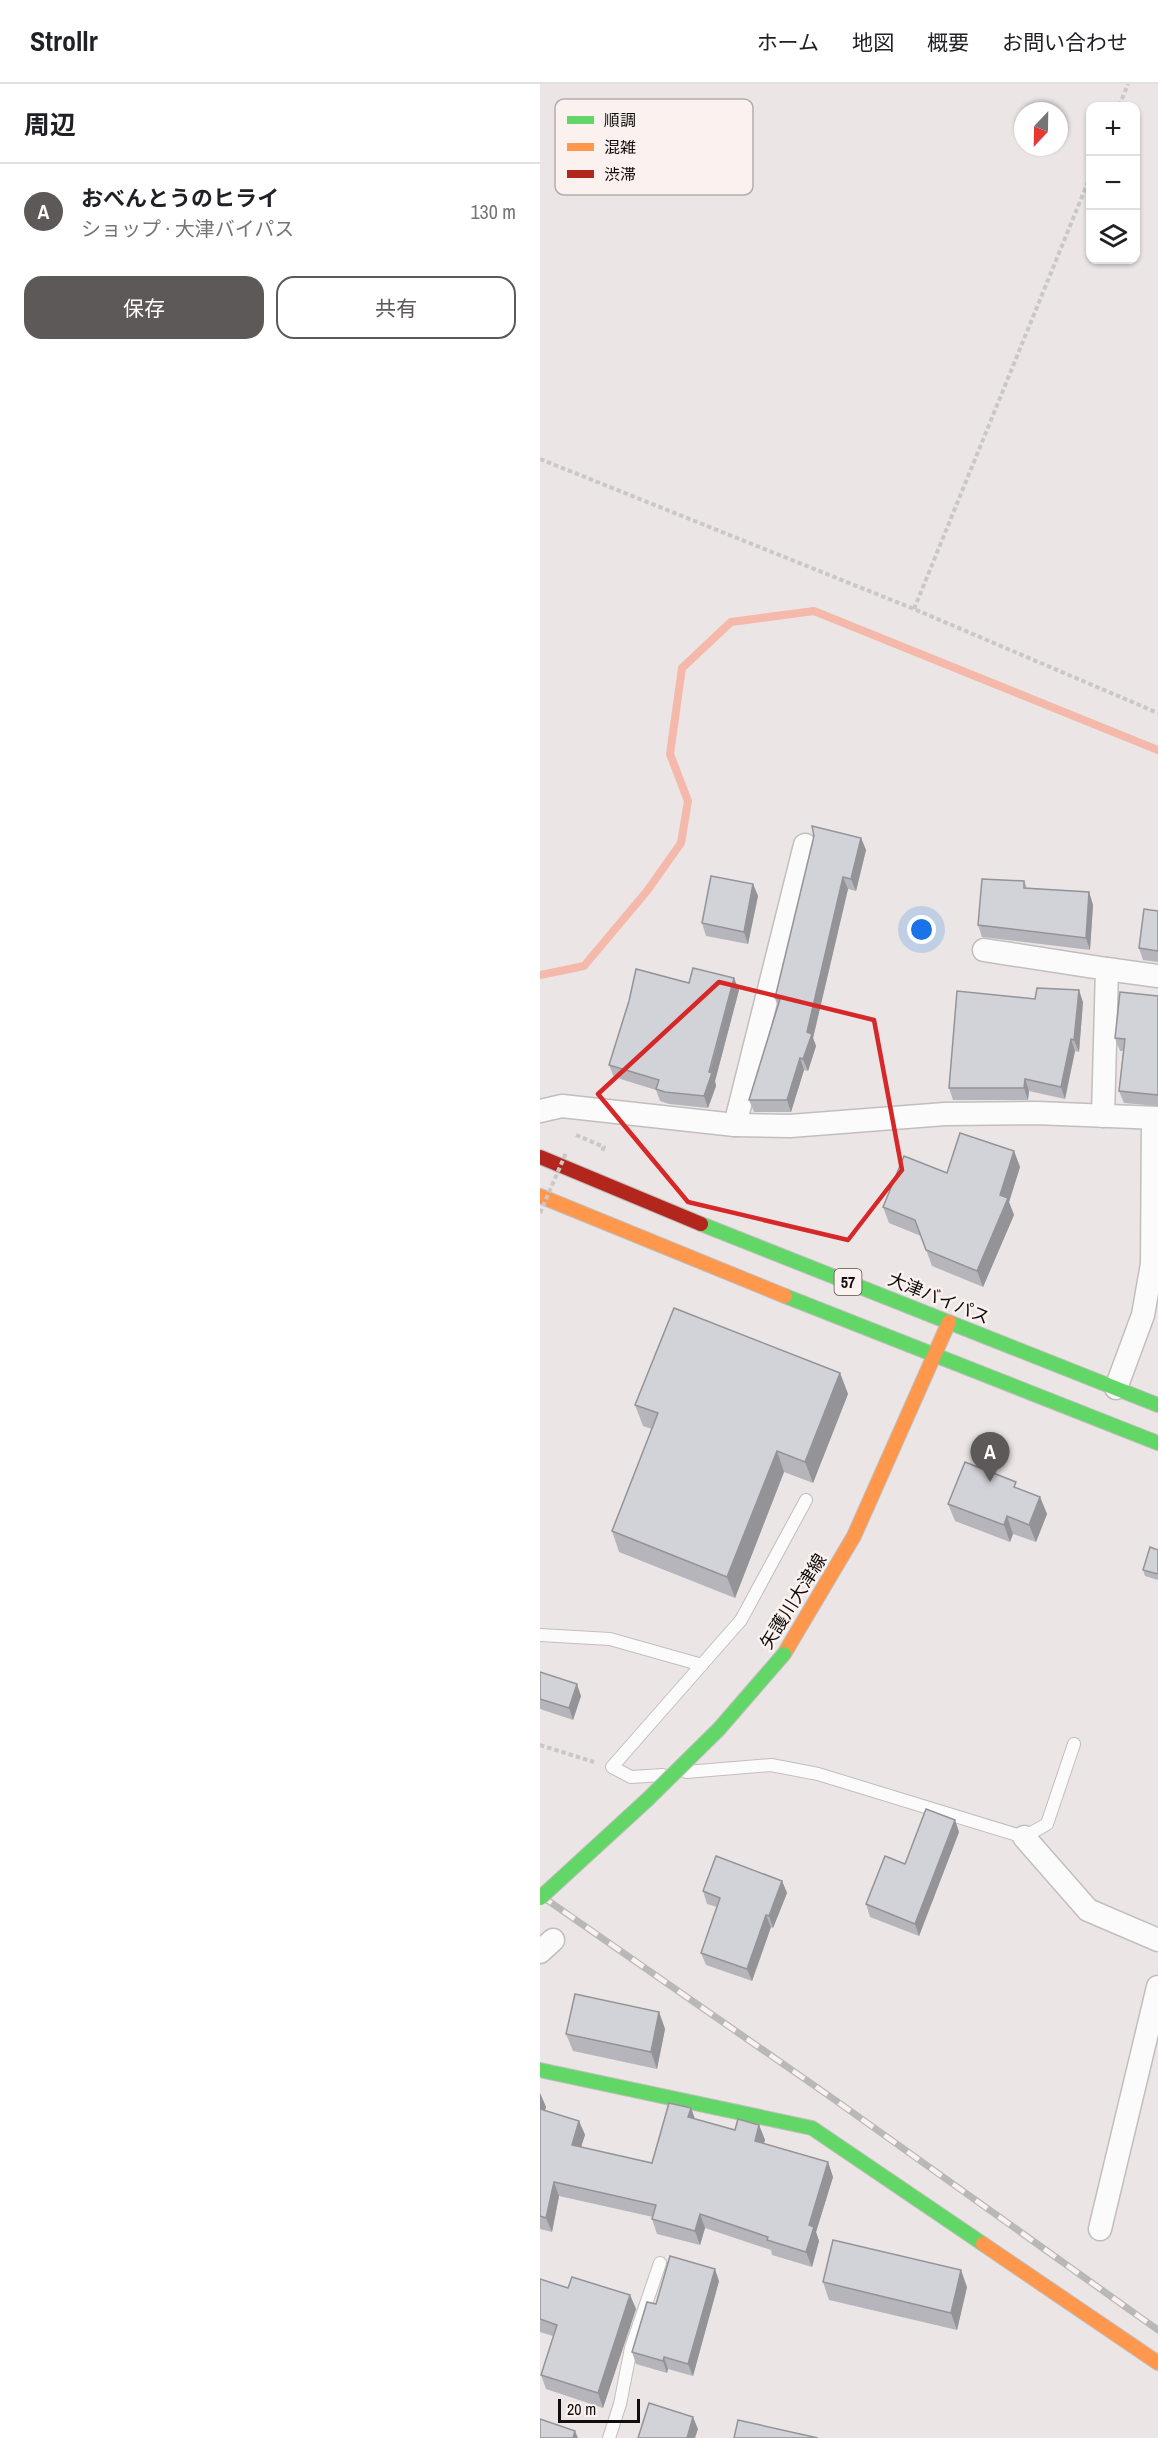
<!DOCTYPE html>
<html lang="ja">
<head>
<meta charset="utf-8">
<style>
  body { margin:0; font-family:"Archivo Narrow","Noto Sans JP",sans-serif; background:#f2f2f2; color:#202124 }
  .controls { position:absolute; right:18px; top:18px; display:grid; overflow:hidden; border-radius:12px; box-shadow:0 2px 4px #0004 }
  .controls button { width:54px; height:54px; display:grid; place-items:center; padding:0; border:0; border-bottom:2px solid #e0e0e0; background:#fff; color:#202124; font:30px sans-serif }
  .compass { position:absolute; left:474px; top:18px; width:54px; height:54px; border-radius:50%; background:#fff; box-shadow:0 2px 4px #0004; rotate:202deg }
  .scale { position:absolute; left:18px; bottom:15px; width:82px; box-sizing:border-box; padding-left:6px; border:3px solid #100d0c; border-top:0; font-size:16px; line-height:21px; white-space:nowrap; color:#100d0c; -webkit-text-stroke:4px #fbf2ef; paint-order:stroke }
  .you { position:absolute; left:382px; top:846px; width:21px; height:21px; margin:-15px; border:4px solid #fff; border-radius:50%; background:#1a73e8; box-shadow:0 0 0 9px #1a73e833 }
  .badge { display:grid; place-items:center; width:39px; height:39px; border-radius:50%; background:#5d5958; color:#fff; font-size:20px; font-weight:700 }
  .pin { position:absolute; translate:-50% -50px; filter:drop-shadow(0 2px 3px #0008) }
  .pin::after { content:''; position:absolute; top:32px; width:21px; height:18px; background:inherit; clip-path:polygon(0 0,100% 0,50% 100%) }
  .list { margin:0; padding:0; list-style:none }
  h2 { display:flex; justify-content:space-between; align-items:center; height:78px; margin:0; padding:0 24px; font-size:26px }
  h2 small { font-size:20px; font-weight:400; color:#757577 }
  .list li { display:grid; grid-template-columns:39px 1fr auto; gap:18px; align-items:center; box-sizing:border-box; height:96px; padding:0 24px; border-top:2px solid #e0e0e0 }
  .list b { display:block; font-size:22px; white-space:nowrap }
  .list p { margin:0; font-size:20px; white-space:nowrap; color:#757577 }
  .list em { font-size:20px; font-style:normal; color:#757577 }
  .actions { display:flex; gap:12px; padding:18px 24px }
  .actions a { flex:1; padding:14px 0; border:2px solid #5d5958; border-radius:18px; text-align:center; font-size:21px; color:#5d5958 }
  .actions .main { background:#5d5958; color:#fff }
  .icon { flex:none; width:33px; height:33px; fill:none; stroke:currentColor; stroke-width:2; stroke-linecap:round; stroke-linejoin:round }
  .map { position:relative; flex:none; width:618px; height:2354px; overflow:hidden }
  header { display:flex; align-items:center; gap:36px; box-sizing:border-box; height:84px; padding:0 30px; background:#fff; border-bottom:2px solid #e0e0e0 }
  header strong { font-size:28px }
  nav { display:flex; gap:33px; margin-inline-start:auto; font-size:21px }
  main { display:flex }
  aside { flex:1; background:#fff }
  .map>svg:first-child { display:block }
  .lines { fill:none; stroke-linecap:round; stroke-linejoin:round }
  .stream { stroke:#f4b9aa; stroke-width:8 }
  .lane-casing { stroke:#c2bebe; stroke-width:14 }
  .street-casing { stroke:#c2bebe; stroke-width:25 }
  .fast-casing { stroke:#c2bebe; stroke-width:16 }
  .slow-casing { stroke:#c2bebe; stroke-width:16 }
  .jam-casing { stroke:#c2bebe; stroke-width:16 }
  .path { stroke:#c9c8c7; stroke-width:4; stroke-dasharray:4.5 3; stroke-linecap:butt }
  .lane { stroke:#fcfbfb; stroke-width:12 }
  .street { stroke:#fcfbfb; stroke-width:22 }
  .fast { stroke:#63d668; stroke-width:14 }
  .slow { stroke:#ff974d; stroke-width:14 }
  .jam { stroke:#b3261e; stroke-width:14 }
  .rail-casing { stroke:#b9b8b8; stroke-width:7 }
  .rail { stroke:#fbf2ef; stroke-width:4.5; stroke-dasharray:14; stroke-linecap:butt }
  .fast-bridge-casing { stroke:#c2bebe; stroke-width:16; stroke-linecap:butt }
  .path-bridge { stroke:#c9c8c7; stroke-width:4; stroke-dasharray:4.5 3; stroke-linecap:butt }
  .fast-bridge { stroke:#63d668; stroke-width:14 }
  .wall { fill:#b5b5bb }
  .shaded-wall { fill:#939398 }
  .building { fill:#d2d2d9; stroke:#939398; stroke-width:1.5 }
  .marked { fill:none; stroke:#d62828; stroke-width:4.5; stroke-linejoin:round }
  .labels { text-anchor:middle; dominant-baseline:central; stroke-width:5; stroke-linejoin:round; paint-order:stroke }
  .shield { fill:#fbf2ef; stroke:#565250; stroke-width:1.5 }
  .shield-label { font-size:16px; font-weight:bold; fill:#100d0c }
  .street-label { font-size:18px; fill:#100d0c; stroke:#fbf2ef }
  .key { fill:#fbf2ef; stroke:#b4adab; stroke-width:1.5 }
  .key-label { font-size:16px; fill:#100d0c }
</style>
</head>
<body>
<header>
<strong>Strollr</strong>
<nav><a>ホーム</a><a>地図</a><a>概要</a><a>お問い合わせ</a></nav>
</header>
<main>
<aside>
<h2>周辺<small></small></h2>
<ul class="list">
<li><span class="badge">A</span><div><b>おべんとうのヒライ</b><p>ショップ · 大津バイパス</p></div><em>130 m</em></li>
</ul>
<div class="actions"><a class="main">保存</a><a>共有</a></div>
</aside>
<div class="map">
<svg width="618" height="2354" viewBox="0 0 618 2354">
  <rect width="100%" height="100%" fill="#ebe6e5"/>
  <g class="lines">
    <!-- stream -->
    <polyline class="stream" points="0,891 44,882 107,807 141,759 148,717 130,670 142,584 191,538 274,527 618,666"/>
    <defs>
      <g id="lane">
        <polyline points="0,1551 70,1555 162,1581"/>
        <polyline points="146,1688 231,1681 278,1690 484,1753 507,1740 534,1660"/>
        <polyline points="123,1691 91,1693 72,1683 201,1536 266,1416"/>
        <polyline points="69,2354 80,2320 91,2264 120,2179"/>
      </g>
      <g id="street">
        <polyline points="444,866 567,885 563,1032"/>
        <polyline points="567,885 618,892"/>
        <polyline points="0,1027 22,1022 195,1041 250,1042 405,1030 496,1029 618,1034"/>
        <polyline points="195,1041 265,761"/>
        <polyline points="576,1304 603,1231 612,1180 613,1034"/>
        <polyline points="484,1753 548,1826 618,1856"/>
        <polyline points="0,1868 13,1856"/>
        <polyline points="560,2145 618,1903"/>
      </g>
      <g id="fast">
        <polyline points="161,1140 618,1321"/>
        <polyline points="245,1212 618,1359"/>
        <polyline points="0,1986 272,2044 443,2160"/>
      </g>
      <g id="slow">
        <polyline points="0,1112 245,1212"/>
        <polyline points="244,1570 314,1452 409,1238"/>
        <polyline points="443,2160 618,2279"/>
      </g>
      <polyline id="jam" points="0,1073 161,1140"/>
    </defs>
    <!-- lane casing -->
    <use href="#lane" class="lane-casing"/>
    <!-- street casing -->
    <use href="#street" class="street-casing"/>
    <!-- fast casing -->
    <use href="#fast" class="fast-casing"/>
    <!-- slow casing -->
    <use href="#slow" class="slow-casing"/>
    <!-- jam casing -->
    <use href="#jam" class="jam-casing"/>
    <!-- path -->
    <g class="path">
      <polyline points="579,22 588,0"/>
      <polyline points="0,375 374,525 618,629"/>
      <polyline points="374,525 550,93"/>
      <polyline points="36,1051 64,1063 61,1069"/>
      <polyline points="0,1661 54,1678"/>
    </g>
    <!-- lane -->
    <use href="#lane" class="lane"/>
    <!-- street -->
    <use href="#street" class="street"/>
    <!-- fast -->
    <use href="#fast" class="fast"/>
    <!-- slow -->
    <use href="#slow" class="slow"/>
    <!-- jam -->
    <use href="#jam" class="jam"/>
    <defs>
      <polyline id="rail" points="0,1811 295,2016 618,2246"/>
    </defs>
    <!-- rail casing -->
    <use href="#rail" class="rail-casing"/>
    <!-- rail -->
    <use href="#rail" class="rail"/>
    <defs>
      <polyline id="fast-bridge" points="0,1814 108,1715 179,1645 244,1570"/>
    </defs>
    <!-- fast-bridge casing -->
    <use href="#fast-bridge" class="fast-bridge-casing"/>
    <!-- path-bridge -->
    <polyline class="path-bridge" points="0,1129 26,1069"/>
    <!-- fast-bridge -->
    <use href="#fast-bridge" class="fast-bridge"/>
  </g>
  <!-- wall -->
  <g class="wall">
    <polygon points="321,754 326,766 316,807 308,805 273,954 276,962 268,987 264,986 251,1028 214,1028 209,1016 238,923 235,914"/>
    <polygon points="484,797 487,804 549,808 553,821 550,866 442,853 438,841"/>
    <polygon points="213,800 218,812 208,860 166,852 162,839"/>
    <polygon points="618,827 618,878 603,876 599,864"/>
    <polygon points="149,899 199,906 175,997 176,1002 168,1024 129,1020 120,1017 116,1006 74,993 69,981"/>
    <polygon points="618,912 618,1022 584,1019 579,1007 583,967 580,967 575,954"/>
    <polygon points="495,915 543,918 539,968 535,967 525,1015 489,1007 488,1016 413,1016 409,1004"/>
    <polygon points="474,1067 480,1083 469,1118 474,1131 443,1203 392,1182 381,1152 349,1139 343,1123 407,1089"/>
    <polygon points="300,1289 308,1310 273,1399 244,1388 195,1514 79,1468 72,1447 112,1345 103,1342 95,1321"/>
    <polygon points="478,1404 500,1413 507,1430 496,1458 473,1450 470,1458 415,1437 408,1420"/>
    <polygon points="618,1466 618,1496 605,1492 603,1486"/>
    <polygon points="0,1588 41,1612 33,1636 0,1625"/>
    <polygon points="415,1736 419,1748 379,1852 330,1833 326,1820 365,1780"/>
    <polygon points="242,1797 247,1809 233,1844 231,1843 212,1897 166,1881 161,1869 177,1823 167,1820 163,1807"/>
    <polygon points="119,1928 125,1945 117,1985 33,1967 26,1950"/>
    <polygon points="0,2009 6,2023 5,2026 39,2037 45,2051 41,2063 112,2079 151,2024 155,2035 195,2046 219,2041 225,2056 224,2059 288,2078 293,2093 276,2148 279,2157 272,2183 232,2171 231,2166 165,2144 160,2161 117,2150 112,2135 113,2133 19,2112 12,2148 0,2145"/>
    <polygon points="0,2195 28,2204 90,2211 96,2225 63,2324 6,2305 1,2291 13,2252 0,2248"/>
    <polygon points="179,2197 153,2292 128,2285 127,2289 96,2280 92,2268 116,2220"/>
    <polygon points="283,2198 427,2203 417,2246 289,2216"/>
  </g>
  <!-- shaded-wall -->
  <g class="shaded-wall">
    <polygon points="321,754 326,766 316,807 311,795"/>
    <polygon points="303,793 308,805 273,954 276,962 268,987 263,975 267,948"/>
    <polygon points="213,800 218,812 208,860 204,848"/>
    <polygon points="549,808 553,821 550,866 546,854"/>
    <polygon points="194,894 199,906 175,997 176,1002 168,1024 164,1012"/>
    <polygon points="539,906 543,918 539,968 534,956"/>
    <polygon points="531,955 535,967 525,1015 521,1003"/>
    <polygon points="260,974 264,986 251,1028 247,1016"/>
    <polygon points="485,995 489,1007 488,1016 484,1004"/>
    <polygon points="474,1067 480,1083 469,1118 474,1131 443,1203 437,1187 460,1111"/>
    <polygon points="300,1289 308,1310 273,1399 265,1378"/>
    <polygon points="237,1367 244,1388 195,1514 187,1493"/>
    <polygon points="500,1413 507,1430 496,1458 489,1441"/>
    <polygon points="467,1432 473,1450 470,1458 464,1441"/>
    <polygon points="37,1600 41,1612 33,1636 29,1624"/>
    <polygon points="415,1736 419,1748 379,1852 375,1840"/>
    <polygon points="242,1797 247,1809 233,1844 229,1832"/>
    <polygon points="226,1831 231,1843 212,1897 207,1885"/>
    <polygon points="119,1928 125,1945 117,1985 111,1968"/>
    <polygon points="0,2009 6,2023 1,2038 0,2034"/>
    <polygon points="151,2024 156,2038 148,2033"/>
    <polygon points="39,2037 45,2051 37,2075 32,2061"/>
    <polygon points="219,2041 225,2056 220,2071 215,2057"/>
    <polygon points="288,2078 293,2093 276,2148 279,2157 272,2183 266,2168 269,2141"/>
    <polygon points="14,2098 19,2112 12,2148 6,2134"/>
    <polygon points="160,2130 165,2144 160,2161 155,2147"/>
    <polygon points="175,2185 179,2197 153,2292 148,2280"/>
    <polygon points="421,2186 427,2203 417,2246 411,2229"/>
    <polygon points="90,2211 96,2225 63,2324 58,2309"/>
    <polygon points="124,2273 128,2285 127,2289 123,2277"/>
    <polygon points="153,2333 158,2345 155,2354 147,2354"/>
    <polygon points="35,2347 38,2354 33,2354"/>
  </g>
  <!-- building -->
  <g class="building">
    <polygon points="272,742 321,754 311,795 303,793 267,948 272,950 263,975 260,974 247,1016 209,1016 240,915 235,914 274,752"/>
    <polygon points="171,792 213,800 204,848 162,839"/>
    <polygon points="442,795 484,797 484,804 549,808 546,854 438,841"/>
    <polygon points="604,825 618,827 618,867 599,864"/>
    <polygon points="153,884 194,894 169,988 172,989 164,1012 125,1008 116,1005 119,996 69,981 89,917 96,885 149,899"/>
    <polygon points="497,904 539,906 534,956 531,955 521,1003 485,995 484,1004 409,1004 417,907 495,915"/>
    <polygon points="580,908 618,912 618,1011 579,1007 585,955 575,954"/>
    <polygon points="420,1049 474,1067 460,1111 468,1114 437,1187 386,1166 375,1136 343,1123 364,1072 407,1089"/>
    <polygon points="134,1224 300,1289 265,1378 237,1367 187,1493 72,1447 118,1329 95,1321"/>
    <polygon points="425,1378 476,1398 474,1403 500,1413 489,1441 467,1432 464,1441 408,1420"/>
    <polygon points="610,1463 618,1466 618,1490 603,1486"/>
    <polygon points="0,1588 37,1600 29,1624 0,1615"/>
    <polygon points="386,1725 415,1736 375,1840 326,1820 345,1772 365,1780"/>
    <polygon points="176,1772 242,1797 229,1832 226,1831 207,1885 161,1869 180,1814 163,1807"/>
    <polygon points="35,1910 119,1928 111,1968 26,1950"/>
    <polygon points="129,2019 151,2024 148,2033 195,2046 198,2035 219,2041 215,2057 288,2078 269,2141 274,2143 266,2168 227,2156 228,2153 160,2130 155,2147 112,2135 116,2121 14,2098 6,2134 0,2132 0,2025 39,2037 32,2061 112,2079"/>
    <polygon points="293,2156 421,2186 411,2229 283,2198"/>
    <polygon points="130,2172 175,2185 148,2280 124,2273 123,2277 92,2268 107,2218 116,2220"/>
    <polygon points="32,2193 90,2211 58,2309 1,2291 17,2241 0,2235 0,2195 28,2204"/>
    <polygon points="109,2319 153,2333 147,2354 98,2354"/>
    <polygon points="0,2335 35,2347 33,2354 0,2354"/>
    <polygon points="198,2336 278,2354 194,2354"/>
  </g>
  <!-- marked area -->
  <path class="marked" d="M179 898 334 936 362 1086 308 1156 148 1118 58 1010Z"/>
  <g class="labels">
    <!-- shield labels -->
    <rect class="shield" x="294.5" y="1185" width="27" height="26" rx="4.5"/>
    <g class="shield-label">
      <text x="308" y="1198">57</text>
    </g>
    <!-- street labels -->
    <g class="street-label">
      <text transform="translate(399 1214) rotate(22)">大津バイパス</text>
      <text transform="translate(253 1517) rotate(-58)">矢護川大津線</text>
    </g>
  </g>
  <!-- legend -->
  <rect x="15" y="15" width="198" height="96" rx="9" class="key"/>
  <rect x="27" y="32" width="27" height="8" fill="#63d668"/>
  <rect x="27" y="59" width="27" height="8" fill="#ff974d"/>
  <rect x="27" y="86" width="27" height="8" fill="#b3261e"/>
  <g class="key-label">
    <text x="64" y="42">順調</text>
    <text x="64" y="69">混雑</text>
    <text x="64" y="96">渋滞</text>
  </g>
</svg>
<div class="controls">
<button>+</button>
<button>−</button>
<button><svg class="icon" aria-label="layers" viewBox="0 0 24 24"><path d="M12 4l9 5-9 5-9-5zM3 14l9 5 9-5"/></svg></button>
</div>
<svg class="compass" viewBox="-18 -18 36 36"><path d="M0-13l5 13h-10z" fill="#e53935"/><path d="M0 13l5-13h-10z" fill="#757577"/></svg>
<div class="scale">20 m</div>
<div class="you"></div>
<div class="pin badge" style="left:450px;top:1398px">A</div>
</div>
</main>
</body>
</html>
